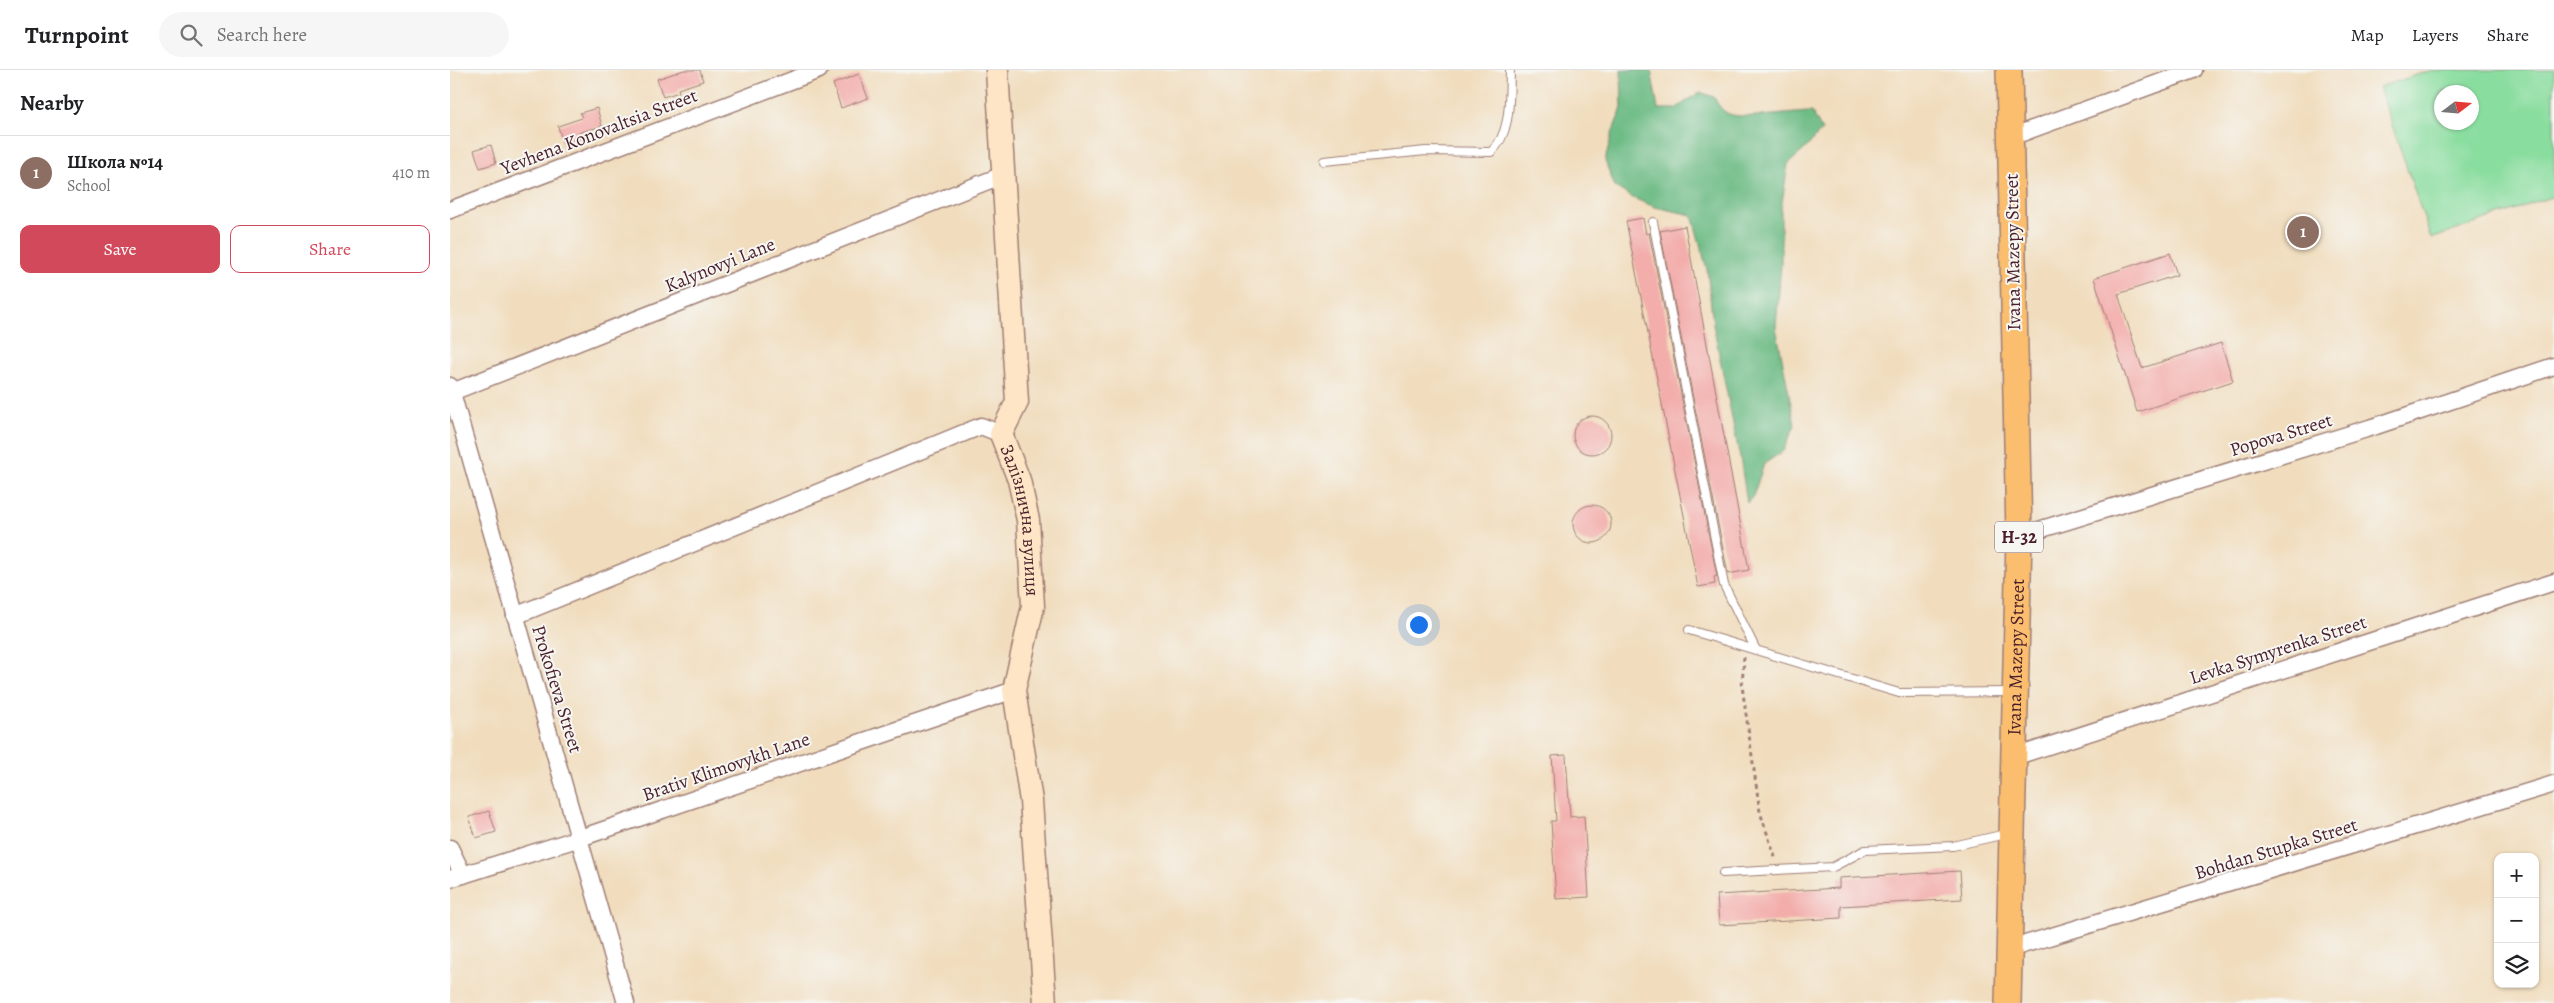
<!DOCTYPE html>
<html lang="en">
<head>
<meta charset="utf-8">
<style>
  body { margin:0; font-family:Alegreya,serif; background:#f6f6f6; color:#202124 }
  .controls { position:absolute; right:15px; bottom:15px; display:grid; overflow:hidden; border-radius:10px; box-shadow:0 1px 4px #0004 }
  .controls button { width:45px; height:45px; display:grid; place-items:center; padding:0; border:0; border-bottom:1px solid #e0e0e0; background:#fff; color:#202124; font:25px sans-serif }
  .compass { position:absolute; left:1984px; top:15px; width:45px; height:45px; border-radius:50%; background:#fff; box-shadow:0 1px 4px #0004; rotate:74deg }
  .you { position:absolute; left:968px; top:554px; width:18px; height:18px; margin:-12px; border:4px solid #fff; border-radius:50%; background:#1a73e8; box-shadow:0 0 0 8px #1a73e833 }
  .badge { display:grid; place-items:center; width:32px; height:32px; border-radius:50%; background:#d1495b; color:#fff; font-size:16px; font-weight:700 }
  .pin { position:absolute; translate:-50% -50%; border:2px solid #fff; box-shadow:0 1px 5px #0006 }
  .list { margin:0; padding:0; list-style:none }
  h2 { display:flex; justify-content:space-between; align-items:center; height:65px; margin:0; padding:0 20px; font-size:21px }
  h2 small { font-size:16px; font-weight:400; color:#757577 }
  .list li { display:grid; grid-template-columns:32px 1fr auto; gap:15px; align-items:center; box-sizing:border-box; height:75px; padding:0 20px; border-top:1px solid #e0e0e0 }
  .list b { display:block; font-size:19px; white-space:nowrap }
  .list p { margin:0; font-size:16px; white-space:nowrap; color:#757577 }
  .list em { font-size:16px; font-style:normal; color:#757577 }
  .actions { display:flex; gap:10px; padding:15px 20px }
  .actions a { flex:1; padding:11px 0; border:1px solid #d1495b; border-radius:10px; text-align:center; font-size:18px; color:#d1495b }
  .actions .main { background:#d1495b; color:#fff }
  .icon { flex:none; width:28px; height:28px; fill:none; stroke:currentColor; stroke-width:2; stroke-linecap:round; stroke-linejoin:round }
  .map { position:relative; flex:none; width:2104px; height:933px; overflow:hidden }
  header { display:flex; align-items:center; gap:30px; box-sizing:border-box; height:70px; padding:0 25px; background:#fff; border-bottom:1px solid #e0e0e0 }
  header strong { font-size:24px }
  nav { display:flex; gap:28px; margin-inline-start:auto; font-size:18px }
  .search { width:350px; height:45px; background:#f6f6f6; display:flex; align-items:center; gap:12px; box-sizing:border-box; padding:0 18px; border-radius:28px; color:#757577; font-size:19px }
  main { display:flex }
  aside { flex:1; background:#fff }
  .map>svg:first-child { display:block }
  .green { fill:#89dd9f; stroke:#6a7e65; fill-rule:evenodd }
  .forest { fill:#6ebc86; stroke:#5c6e58 }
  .building { fill:#f3adab }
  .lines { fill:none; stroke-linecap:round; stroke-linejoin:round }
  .lane-casing { stroke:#9e7e74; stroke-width:10 }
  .street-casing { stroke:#9e7e74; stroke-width:19 }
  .secondary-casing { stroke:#9e7e74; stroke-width:25 }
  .primary-casing { stroke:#9e7e74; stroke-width:28 }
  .path { stroke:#9e7e74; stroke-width:3; stroke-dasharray:4 4; stroke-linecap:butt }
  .lane { stroke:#fff; stroke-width:8 }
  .street { stroke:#fff; stroke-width:16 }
  .secondary { stroke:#fde5c5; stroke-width:22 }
  .primary { stroke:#fbbe6e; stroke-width:25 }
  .labels { text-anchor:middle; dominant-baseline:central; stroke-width:4; stroke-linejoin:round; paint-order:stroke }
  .shield { fill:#f6f6f2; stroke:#7e6067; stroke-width:1 }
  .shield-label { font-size:18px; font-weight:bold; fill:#4a1f2b }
  .street-label { font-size:19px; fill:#4a1f2b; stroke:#f6f6f2 }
</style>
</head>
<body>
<header>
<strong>Turnpoint</strong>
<div class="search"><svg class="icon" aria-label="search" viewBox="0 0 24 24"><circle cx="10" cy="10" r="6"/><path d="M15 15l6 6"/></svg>Search here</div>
<nav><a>Map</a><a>Layers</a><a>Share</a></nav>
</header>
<main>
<aside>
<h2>Nearby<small></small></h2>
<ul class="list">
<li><span class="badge" style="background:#8d6e63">1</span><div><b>Школа №14</b><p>School</p></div><em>410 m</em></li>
</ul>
<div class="actions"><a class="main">Save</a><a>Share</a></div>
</aside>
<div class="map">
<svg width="2104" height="933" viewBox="0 0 2104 933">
  <rect width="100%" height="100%" fill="#f6f6f2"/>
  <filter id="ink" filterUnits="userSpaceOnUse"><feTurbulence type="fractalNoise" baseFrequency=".02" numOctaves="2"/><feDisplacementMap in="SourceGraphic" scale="10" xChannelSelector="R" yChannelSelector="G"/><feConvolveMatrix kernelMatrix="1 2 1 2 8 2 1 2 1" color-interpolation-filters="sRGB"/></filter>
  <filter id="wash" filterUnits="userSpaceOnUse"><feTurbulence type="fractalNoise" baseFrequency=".0096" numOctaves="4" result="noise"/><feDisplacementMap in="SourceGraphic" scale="20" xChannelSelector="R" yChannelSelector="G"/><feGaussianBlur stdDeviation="1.12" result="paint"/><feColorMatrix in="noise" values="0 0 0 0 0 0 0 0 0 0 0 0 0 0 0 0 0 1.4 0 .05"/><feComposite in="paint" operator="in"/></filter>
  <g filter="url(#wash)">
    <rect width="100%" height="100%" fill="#f1ddbe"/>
    <!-- green -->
    <path class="green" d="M1982 0H2104V126L1981 169 1929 17ZM1992 22H2022V52H1992Z"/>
    <!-- forest -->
    <path class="forest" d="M1171 0H1201L1208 39H1225L1250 22 1264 27C1268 35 1271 40 1279 44 1296 50 1343 42 1362 42L1372 60 1355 79 1338 94 1331 139V195L1326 257 1345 355 1333 381 1314 394 1303 426 1297 433 1291 393 1263 254 1257 199 1242 145 1205 137 1183 128 1165 117 1155 91 1162 63 1172 38Z"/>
    <g id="blocks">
      <!-- building -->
      <g class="building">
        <polygon points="234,0 250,0 253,11 228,19 229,22 213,27 207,9"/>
        <polygon points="409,4 418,28 391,38 383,14"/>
        <polygon points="147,38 152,56 128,63 130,69 113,74 108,56 132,48 130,43"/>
        <polygon points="41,75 46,93 30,98 24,80"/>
        <polygon points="1193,148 1196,164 1199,163 1267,506 1264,507 1265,514 1248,517 1176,151"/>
        <polygon points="1235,156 1299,500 1278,504 1210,161"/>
        <polygon points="1720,183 1727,205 1668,224 1692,298 1771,273 1783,311 1687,342 1644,208"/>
        <circle cx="1142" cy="365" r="19"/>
        <circle cx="1142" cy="454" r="19"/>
        <polygon points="1116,685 1120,747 1134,746 1139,827 1106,829 1101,751 1106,751 1102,686"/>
        <polygon points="39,741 46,762 26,768 19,747"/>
        <polygon points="1510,801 1512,829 1391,836 1391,848 1269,855 1267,825 1389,818 1389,808"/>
      </g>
    </g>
  </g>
  <g filter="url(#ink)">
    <use href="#blocks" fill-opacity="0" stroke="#9e7e74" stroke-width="1"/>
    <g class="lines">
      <defs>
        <g id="lane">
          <path d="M874 91 976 81 1041 82C1062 63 1059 27 1060 0"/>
          <polyline points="1203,152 1274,515 1306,580"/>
          <polyline points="1239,560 1449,623 1563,622"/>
          <polyline points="1273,803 1383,797 1415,780 1503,776 1560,763"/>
        </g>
        <g id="street">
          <polyline points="1561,67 1744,0"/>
          <polyline points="0,140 369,0"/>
          <polyline points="0,316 176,933"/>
          <polyline points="2,322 553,105"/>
          <polyline points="1569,466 1926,356 2104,296"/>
          <polyline points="65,546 531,356 551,364"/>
          <polyline points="1564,687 2104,512"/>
          <polyline points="0,778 13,805"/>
          <polyline points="0,809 130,768 564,620"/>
          <polyline points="1559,879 2104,714"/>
        </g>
        <g id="secondary">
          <path id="s1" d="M547 0 567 332 551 364 569 410 578 450 583 536 564 620 581 731 595 933"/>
        </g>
        <g id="primary">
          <path id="s2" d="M1558 933 1569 466 1559 0"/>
        </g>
      </defs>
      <!-- lane casing -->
      <use href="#lane" class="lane-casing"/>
      <!-- street casing -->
      <use href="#street" class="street-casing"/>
      <!-- secondary casing -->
      <use href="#secondary" class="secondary-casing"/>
      <!-- primary casing -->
      <use href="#primary" class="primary-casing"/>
      <!-- path -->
      <polyline class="path" points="1294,587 1292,616 1310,742 1326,790"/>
      <!-- lane -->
      <use href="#lane" class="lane"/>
      <!-- street -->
      <use href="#street" class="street"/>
      <!-- secondary -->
      <use href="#secondary" class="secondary"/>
      <!-- primary -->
      <use href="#primary" class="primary"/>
    </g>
  </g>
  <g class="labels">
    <!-- shield labels -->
    <rect class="shield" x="1545" y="451.5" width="48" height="31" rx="4"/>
    <g class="shield-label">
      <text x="1569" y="467">Н-32</text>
    </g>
    <!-- street labels -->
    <g class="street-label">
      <text transform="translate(149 62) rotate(-21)">Yevhena Konovaltsia Street</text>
      <text transform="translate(1563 182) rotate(-91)">Ivana Mazepy Street</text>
      <text transform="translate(270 195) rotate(-22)">Kalynovyi Lane</text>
      <text transform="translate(1831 365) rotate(-17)">Popova Street</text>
      <text stroke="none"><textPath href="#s1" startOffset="458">Залізнична вулиця</textPath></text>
      <text transform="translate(1828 580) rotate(-18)">Levka Symyrenka Street</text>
      <text stroke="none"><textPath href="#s2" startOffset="346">Ivana Mazepy Street</textPath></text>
      <text transform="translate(107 619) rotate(73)">Prokofieva Street</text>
      <text transform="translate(276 697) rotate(-19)">Brativ Klimovykh Lane</text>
      <text transform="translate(1826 779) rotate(-17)">Bohdan Stupka Street</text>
    </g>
  </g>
</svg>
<div class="controls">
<button>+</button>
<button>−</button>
<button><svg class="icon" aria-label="layers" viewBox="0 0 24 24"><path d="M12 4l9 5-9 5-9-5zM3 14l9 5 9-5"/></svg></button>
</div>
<svg class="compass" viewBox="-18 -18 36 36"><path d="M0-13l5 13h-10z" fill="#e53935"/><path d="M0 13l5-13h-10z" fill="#757577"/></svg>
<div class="you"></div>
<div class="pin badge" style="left:1853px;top:162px;background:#8d6e63">1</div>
</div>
</main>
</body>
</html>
